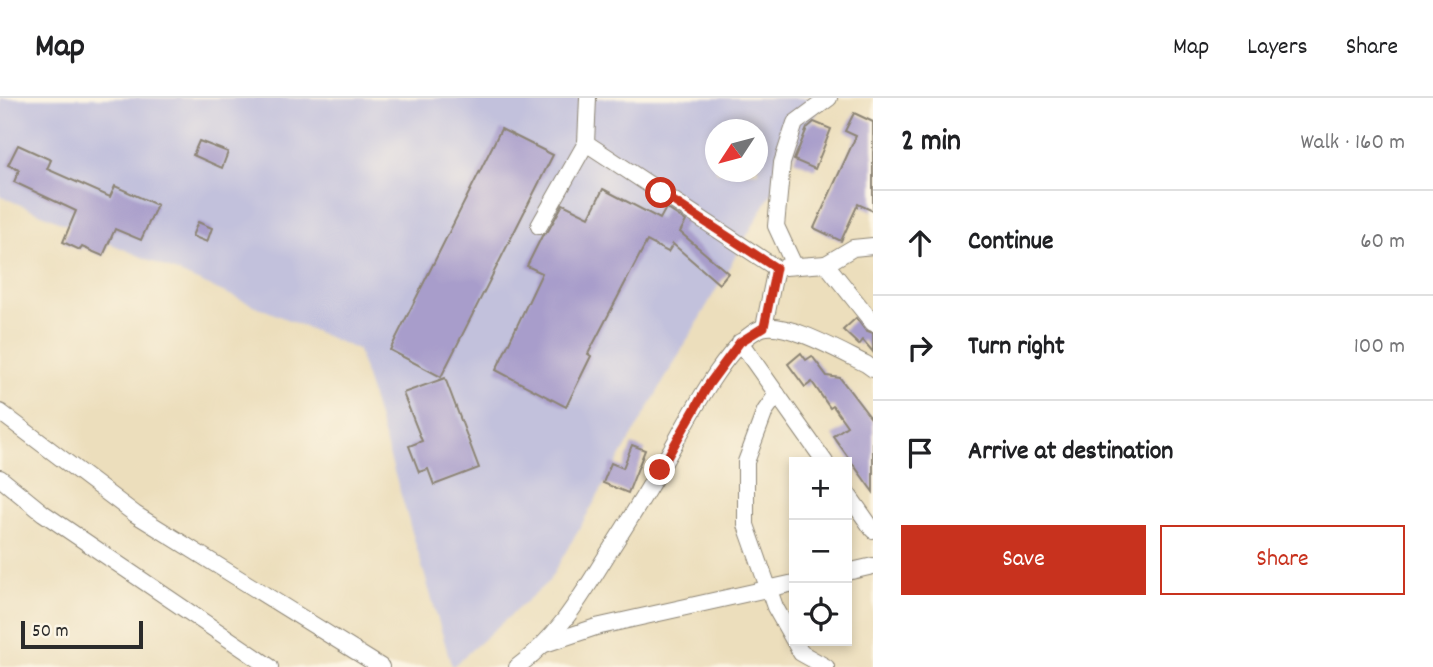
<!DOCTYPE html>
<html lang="en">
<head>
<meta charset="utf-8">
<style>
  body { margin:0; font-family:Dekko,sans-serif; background:#f6f6f6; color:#202124 }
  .controls { position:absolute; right:21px; bottom:21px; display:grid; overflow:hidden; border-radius:0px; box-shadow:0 4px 10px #0003 }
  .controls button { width:63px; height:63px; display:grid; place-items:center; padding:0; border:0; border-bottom:2px solid #e0e0e0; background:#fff; color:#202124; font:35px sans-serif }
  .compass { position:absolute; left:705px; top:21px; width:63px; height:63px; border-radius:50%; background:#fff; box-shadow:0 4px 10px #0003; rotate:234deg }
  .scale { position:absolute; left:21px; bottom:18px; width:122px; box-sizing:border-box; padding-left:7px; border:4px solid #2b2b2b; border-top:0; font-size:19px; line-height:24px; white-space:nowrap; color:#2b2b2b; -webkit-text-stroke:5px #fcf5e5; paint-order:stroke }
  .stop { position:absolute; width:21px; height:21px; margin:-16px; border:5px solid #c8321e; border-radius:50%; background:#fff }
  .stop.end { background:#c8321e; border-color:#fff; box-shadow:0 2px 7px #0008 }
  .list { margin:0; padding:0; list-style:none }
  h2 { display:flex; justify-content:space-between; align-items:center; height:91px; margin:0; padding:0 28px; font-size:30px }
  h2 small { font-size:23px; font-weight:400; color:#757577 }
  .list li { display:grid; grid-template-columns:46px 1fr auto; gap:21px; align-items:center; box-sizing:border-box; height:105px; padding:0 28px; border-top:2px solid #e0e0e0 }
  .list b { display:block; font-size:26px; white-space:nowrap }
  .list em { font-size:23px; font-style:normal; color:#757577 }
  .actions { display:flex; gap:14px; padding:21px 28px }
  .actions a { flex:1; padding:16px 0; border:2px solid #c8321e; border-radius:0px; text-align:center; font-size:24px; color:#c8321e }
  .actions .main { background:#c8321e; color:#fff }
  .icon { flex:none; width:38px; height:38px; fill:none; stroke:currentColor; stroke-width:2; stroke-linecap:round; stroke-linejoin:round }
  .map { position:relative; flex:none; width:873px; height:569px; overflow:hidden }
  header { display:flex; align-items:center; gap:42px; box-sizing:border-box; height:98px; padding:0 35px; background:#fff; border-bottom:2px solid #e0e0e0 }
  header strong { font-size:33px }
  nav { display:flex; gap:38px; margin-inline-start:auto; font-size:24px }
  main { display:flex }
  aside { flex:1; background:#fff }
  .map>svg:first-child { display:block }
  .industrial { fill:#c2c1dc; fill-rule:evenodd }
  .building { fill:#a89dcb }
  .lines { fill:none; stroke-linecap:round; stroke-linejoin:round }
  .minor-casing { stroke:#8c8474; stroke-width:18 }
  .minor { stroke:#fff; stroke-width:16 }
  .route { stroke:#c8321e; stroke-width:9 }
</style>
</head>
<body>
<header>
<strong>Map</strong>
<nav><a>Map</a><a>Layers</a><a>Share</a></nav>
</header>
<main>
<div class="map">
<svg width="873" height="569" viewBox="0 0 873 569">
  <rect width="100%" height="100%" fill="#fcf5e5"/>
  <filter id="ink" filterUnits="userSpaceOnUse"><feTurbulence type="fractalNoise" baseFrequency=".0143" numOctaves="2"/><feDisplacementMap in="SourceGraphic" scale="14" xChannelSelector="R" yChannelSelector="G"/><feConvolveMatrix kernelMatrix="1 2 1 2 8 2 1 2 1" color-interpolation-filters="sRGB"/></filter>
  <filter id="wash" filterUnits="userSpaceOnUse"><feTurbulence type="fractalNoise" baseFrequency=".00686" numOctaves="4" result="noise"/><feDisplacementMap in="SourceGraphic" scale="28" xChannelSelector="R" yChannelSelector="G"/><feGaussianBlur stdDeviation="1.57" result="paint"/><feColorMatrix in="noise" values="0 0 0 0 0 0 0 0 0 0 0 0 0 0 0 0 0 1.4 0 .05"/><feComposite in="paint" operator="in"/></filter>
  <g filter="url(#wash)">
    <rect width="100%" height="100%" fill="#ecdebc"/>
    <!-- industrial -->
    <path class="industrial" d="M0 0H824L810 28 549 483 452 569 358 252 0 98ZM716 32H758V74H716Z"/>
    <g id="blocks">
      <!-- building -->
      <g class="building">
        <polygon points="854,15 873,24 873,113 858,106 841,143 814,130 856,38 845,33"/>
        <polygon points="814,24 831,31 815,71 794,62 807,30"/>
        <polygon points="501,31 553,57 441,279 390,252"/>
        <polygon points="199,43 228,54 222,70 193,57"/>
        <polygon points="18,47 51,62 47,71 110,99 115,88 157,107 141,142 115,131 103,158 82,149 80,152 63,144 76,113 14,84 19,72 8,67"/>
        <polygon points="603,91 660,121 666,110 686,123 680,134 728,175 719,186 673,146 668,154 647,143 588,256 591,258 566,309 496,272 542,175 527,168 542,138 548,133 563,106 589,119"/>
        <polygon points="198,124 212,130 207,144 192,138"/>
        <polygon points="856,220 865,232 873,235 873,254 863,242 859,247 843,232"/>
        <polygon points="801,255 806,262 812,258 827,278 840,280 873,323 873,394 833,338 847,328 833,308 830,310 812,284 805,289 788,266"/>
        <polygon points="445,280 479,370 434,387 428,371 419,374 409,348 422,343 403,295"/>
        <polygon points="632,347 645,352 628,395 603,385 611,365 623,370"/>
      </g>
    </g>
  </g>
  <g filter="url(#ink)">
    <use href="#blocks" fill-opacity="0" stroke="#8c8474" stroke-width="2"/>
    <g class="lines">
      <defs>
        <g id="minor">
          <polyline points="588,0 586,45 776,170 764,229"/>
          <polyline points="539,128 586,45"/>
          <polyline points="826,166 853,150 873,148"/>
          <polyline points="794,167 776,128 782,65 795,25 829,0"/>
          <polyline points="785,169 826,166 873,225"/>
          <polyline points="740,244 825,364"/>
          <polyline points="777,296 765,313 746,364 746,427 775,509 801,555 826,569"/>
          <polyline points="0,314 135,416 381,569"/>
          <polyline points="0,380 43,415 270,569"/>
          <polyline points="847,395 873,432"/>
          <polyline points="847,474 873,468"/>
          <polyline points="545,546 596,529 794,485"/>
          <path d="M517 569C558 539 581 499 607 457 625 429 643 400 660 371 681 337 725 243 762 230 785 222 843 255 866 266L873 271"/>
        </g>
      </defs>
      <!-- minor casing -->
      <use href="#minor" class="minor-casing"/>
      <!-- minor -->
      <use href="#minor" class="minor"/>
    </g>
  </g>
  <g class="lines" filter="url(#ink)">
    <!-- route -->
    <polyline class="route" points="660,372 709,286 740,244 764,229 776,170 661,95"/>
  </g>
</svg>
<div class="controls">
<button>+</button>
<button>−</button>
<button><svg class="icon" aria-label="locate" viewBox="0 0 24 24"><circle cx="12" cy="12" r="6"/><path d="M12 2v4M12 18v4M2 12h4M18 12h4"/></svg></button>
</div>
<svg class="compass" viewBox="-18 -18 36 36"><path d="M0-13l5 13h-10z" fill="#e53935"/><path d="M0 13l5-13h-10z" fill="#757577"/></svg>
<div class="scale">50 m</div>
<div class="stop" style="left:661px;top:95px"></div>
<div class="stop end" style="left:660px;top:372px"></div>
</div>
<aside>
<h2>2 min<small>Walk · 160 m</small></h2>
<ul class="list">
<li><svg class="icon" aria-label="ahead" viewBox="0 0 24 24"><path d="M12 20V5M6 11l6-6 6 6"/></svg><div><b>Continue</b></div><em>60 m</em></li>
<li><svg class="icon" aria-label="right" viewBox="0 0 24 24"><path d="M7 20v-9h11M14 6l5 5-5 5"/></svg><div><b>Turn right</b></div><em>100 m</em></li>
<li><svg class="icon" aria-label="arrive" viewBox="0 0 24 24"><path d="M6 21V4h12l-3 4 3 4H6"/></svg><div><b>Arrive at destination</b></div></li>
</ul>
<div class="actions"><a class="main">Save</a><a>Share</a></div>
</aside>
</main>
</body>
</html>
